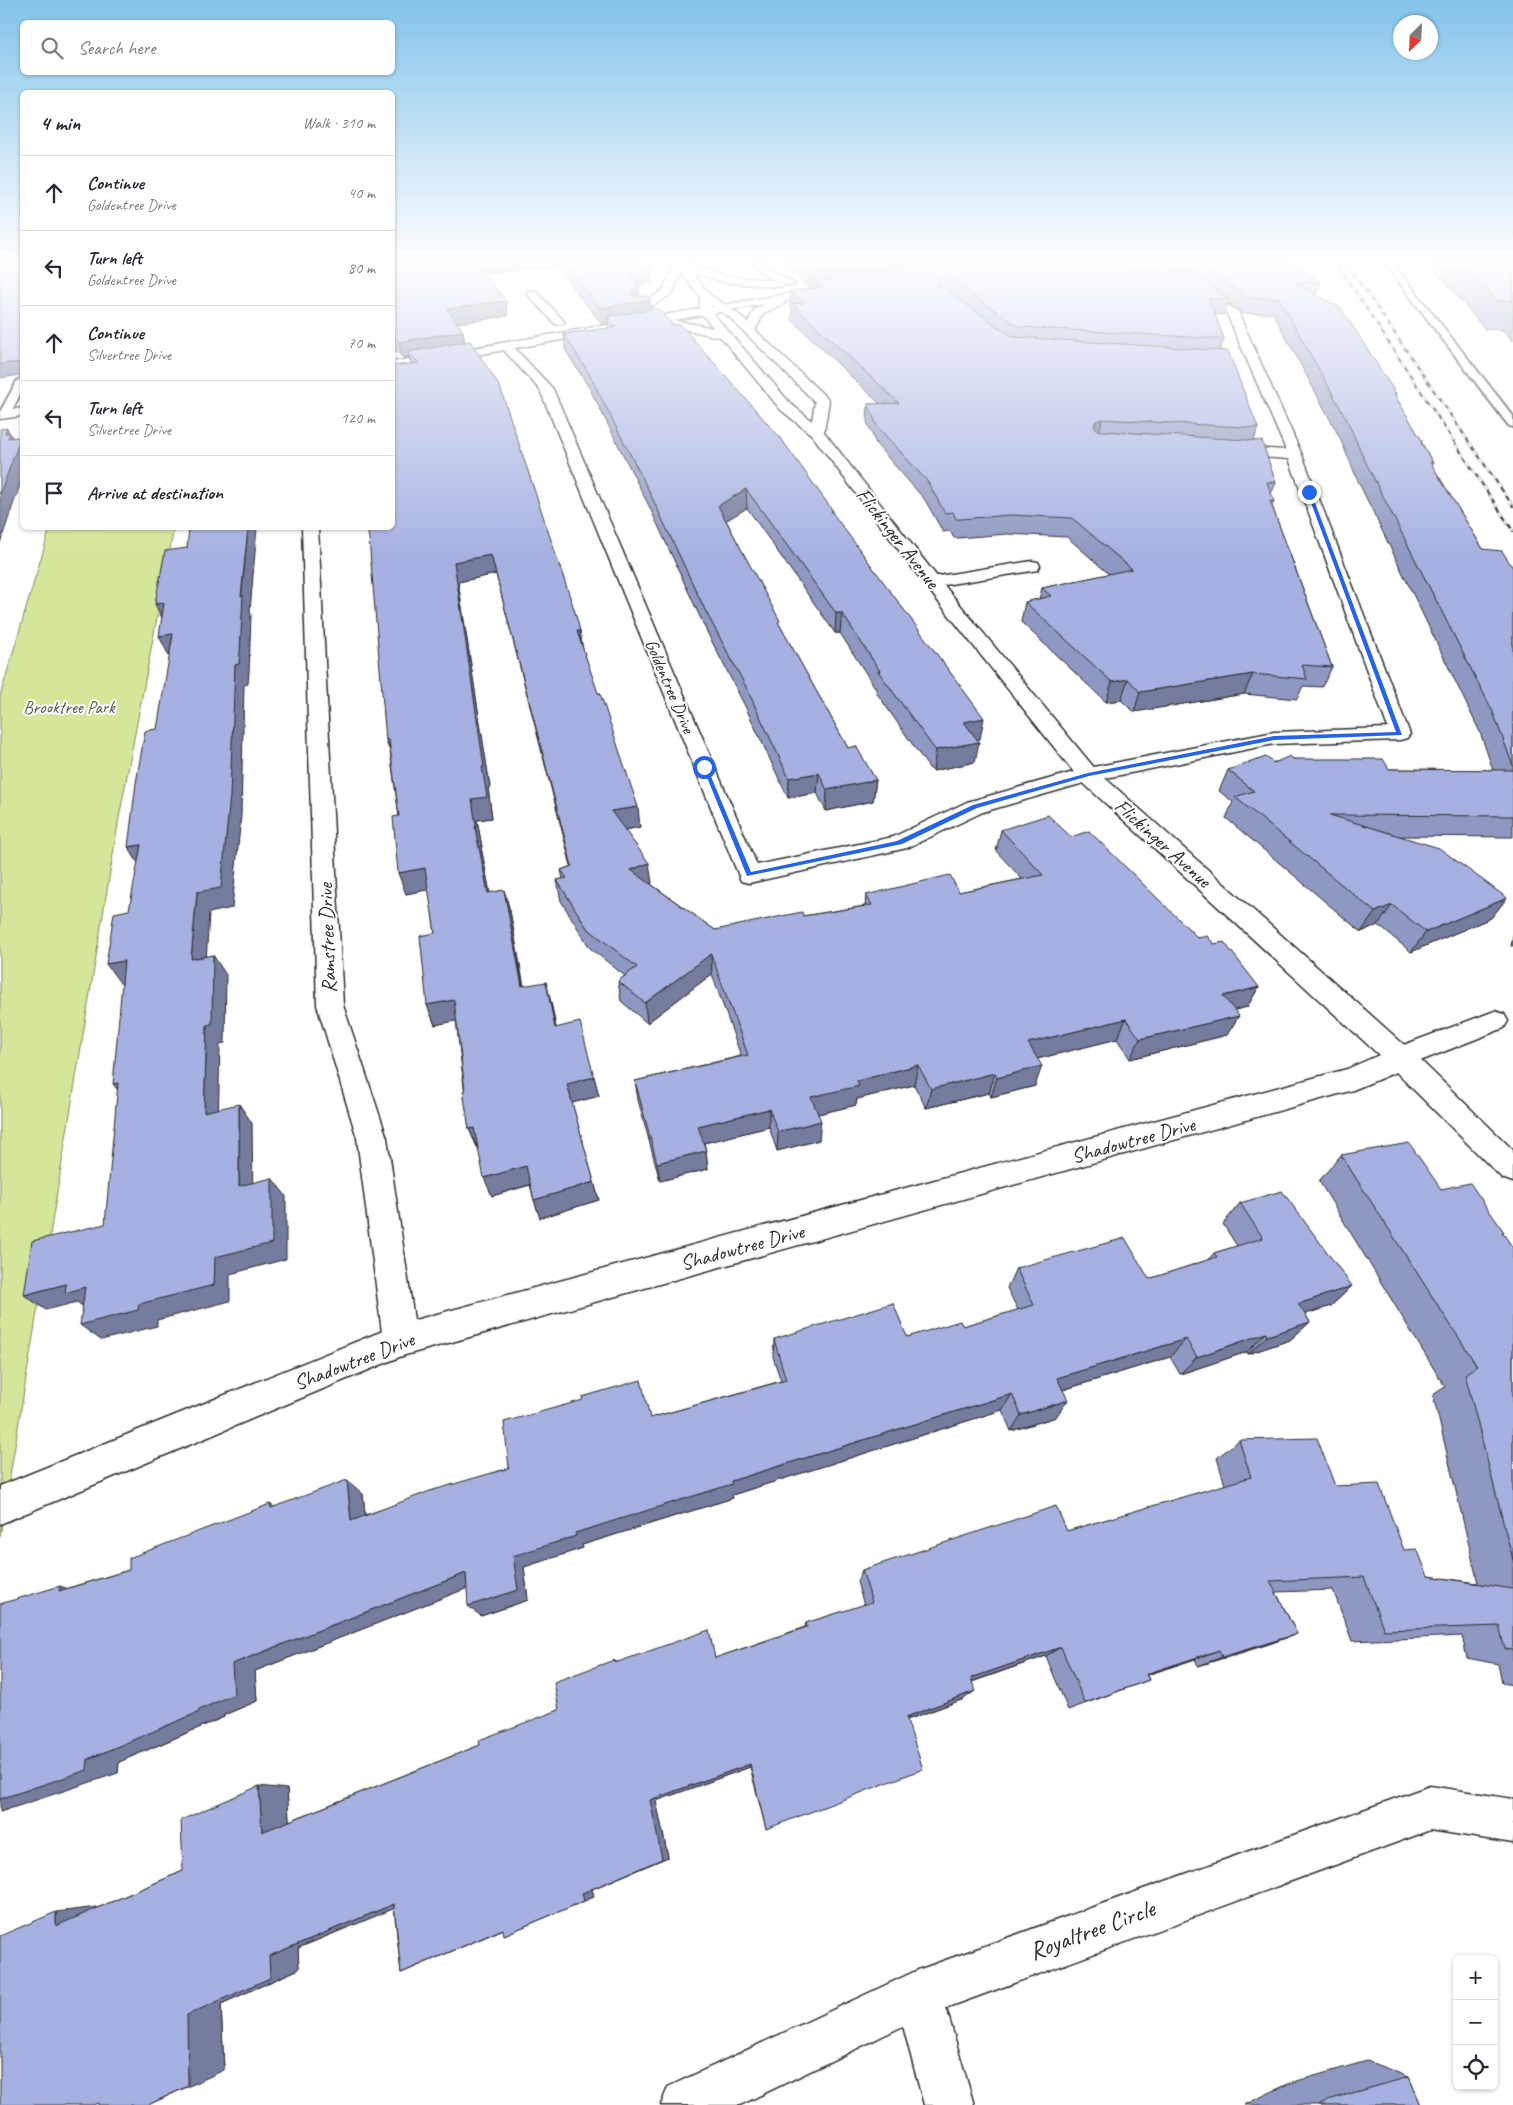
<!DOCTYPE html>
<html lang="en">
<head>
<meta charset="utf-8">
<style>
  body { margin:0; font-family:Caveat,sans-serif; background:#f2f2f3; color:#2b2b33 }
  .controls { position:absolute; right:15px; bottom:15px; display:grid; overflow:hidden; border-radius:8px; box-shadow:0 1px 4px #0004 }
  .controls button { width:45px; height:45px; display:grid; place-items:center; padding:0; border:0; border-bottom:1px solid #e1e1e2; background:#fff; color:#2b2b33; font:25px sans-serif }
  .compass { position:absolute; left:1393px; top:15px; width:45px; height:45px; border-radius:50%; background:#fff; box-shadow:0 1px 4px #0004; rotate:204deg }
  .stop { position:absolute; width:15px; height:15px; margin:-11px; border:4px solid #2563eb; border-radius:50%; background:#fff }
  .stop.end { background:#2563eb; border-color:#fff; box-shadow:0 1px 5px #0008 }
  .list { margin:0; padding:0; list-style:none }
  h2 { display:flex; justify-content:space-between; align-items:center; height:65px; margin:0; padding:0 20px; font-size:21px }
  h2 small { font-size:16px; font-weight:400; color:#7c7c81 }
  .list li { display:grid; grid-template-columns:32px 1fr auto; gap:15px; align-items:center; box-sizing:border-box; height:75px; padding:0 20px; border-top:1px solid #e1e1e2 }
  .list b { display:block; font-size:19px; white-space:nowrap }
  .list p { margin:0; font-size:16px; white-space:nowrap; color:#7c7c81 }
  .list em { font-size:16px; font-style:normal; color:#7c7c81 }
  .icon { flex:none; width:28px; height:28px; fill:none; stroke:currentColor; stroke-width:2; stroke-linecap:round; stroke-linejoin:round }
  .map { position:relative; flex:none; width:1513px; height:2105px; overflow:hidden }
  .search { position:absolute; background:#fff; box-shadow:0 1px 4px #0004; left:20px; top:20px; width:375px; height:55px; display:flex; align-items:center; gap:12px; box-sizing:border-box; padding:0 18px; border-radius:8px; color:#7c7c81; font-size:19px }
  .panel { position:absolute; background:#fff; box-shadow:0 1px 4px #0004; left:20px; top:90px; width:375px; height:440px; border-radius:8px }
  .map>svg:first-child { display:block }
  .green { fill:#d4e69a; stroke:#808862 }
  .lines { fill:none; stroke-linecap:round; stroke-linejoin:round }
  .lane-casing { stroke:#2b2b2b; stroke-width:4 }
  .street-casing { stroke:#2b2b2b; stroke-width:3 }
  .secondary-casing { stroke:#2b2b2b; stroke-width:3 }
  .primary-casing { stroke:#2b2b2b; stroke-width:3 }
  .lane { fill:#fff; fill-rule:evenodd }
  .street { fill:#fff; fill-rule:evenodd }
  .secondary { fill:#fff; fill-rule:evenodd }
  .primary { fill:#fff; fill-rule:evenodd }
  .rail-casing { stroke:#2b2b2b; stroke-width:2.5 }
  .rail { stroke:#fff; stroke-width:2; stroke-dasharray:5; stroke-linecap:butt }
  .wall { fill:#8f98c2; stroke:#2b2b2b; fill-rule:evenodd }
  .shaded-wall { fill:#747c9e; stroke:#2b2b2b }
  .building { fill:#a6b1e2; stroke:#2b2b2b }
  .route { fill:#2563eb }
  .labels { text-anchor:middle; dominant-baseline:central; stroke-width:4; stroke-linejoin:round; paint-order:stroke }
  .far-street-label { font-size:18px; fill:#2b2b2b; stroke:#fff }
  .far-park-label { font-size:18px; fill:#555a47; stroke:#fff }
  .street-label { font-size:21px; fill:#2b2b2b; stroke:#fff }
  .near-street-label { font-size:25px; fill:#2b2b2b; stroke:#fff }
</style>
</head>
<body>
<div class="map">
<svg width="1513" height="2105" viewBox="0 0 1513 2105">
  <rect width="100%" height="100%" fill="#fff"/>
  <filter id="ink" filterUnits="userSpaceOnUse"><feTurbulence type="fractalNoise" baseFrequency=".02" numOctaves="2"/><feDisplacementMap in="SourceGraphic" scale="10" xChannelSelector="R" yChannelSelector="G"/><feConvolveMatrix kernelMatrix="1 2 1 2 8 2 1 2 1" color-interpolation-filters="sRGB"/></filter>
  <g filter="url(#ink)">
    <!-- green -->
    <polygon class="green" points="50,528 174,528 119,818 0,1536 0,696"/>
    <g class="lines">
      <defs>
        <g id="lane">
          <path d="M750 261H759L766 268 794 283 793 285C780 287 758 271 750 261Z"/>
          <polygon points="1383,261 1391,261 1513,416 1513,427 1509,426"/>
          <polygon points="22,378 22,390 10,415 8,417 0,417 0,412 17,381"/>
        </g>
        <g id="street">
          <polygon points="1155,261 1167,261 1238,312 1302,455 1410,734 1407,738 1400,740 1274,744 1091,781 983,812 907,848 749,883 741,881 540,390 500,346 506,342 510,343 553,389 757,865 893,837 967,802 1088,768 1274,732 1388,728 1289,459 1229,455 1224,454 1222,451 1224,448 1229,447 1286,450 1227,314"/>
          <polygon points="532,290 536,291 563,320 565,322 563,324 555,324 528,295 526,293"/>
          <polygon points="302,528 318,528 343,1005 387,1138 417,1340 412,1352 400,1356 388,1352 383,1340 357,1138 317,1005"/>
          <polygon points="1032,561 1038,562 1040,566 1038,570 932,587 926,586 923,582 926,578 932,577"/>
          <polygon points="1495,1011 1504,1014 1508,1021 1504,1028 1400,1069 1390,1066 1386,1058 1390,1050"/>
          <polygon points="1430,1786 1513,1799 1513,1843 1430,1830 946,2008 974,2105 924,2105 903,2026 740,2105 661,2105 668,2087 918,1970"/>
        </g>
        <path id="secondary" d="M672 261H683L710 295 737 313 827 398 829 401 824 432 938 578 1096 770 1410 1050 1513 1150V1182L1502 1178 1396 1072 1353 1090 402 1356 0 1524V1486L400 1324 1347 1069 1379 1055 1080 780 926 586 812 435 781 410 701 313 699 311 700 297ZM711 305 729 317 815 402 812 421 791 404 711 311Z"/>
        <g id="primary">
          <polygon points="680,262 724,276 780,281 785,284 780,287 723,282 683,270 672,294 645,310 637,310 635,308 637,306 663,290 675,265"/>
          <polygon points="827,287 833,290 831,292 785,301 784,304 764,313 755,331 749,335 743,331 755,309 765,304 392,370 392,362"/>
          <polygon points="673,320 724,330 730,334 724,338 669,326 667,324"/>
          <polygon points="22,408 22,416 0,419 0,411"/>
        </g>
      </defs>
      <!-- lane casing -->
      <use href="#lane" class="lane-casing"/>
      <!-- street casing -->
      <use href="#street" class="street-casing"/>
      <!-- secondary casing -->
      <use href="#secondary" class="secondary-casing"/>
      <!-- primary casing -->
      <use href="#primary" class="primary-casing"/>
      <!-- lane -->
      <use href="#lane" class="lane"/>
      <!-- street -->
      <use href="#street" class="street"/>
      <!-- secondary -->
      <use href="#secondary" class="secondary"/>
      <!-- primary -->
      <use href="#primary" class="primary"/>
      <defs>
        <g id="rail">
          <polyline points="1335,261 1513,531"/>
          <polyline points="1345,261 1513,506"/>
        </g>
      </defs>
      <!-- rail casing -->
      <use href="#rail" class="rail-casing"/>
      <!-- rail -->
      <use href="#rail" class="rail"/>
    </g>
    <!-- wall -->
    <g class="wall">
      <polygon points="392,261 632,261 652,282 638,286 639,296 833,511 832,513 980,739 977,739 975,762 933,771 929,768 876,692 876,689 840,633 835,633 747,508 726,520 780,626 848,748 876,780 873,801 826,811 817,793 788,798 745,706 706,630 650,508 590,389 566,351 564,334 609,328 608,323 602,324 556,267 484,273 508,316 457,323 580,631 582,646 640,827 625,830 652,883 651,884 715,930 865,906 866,895 959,892 1022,879 996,851 1001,830 1071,837 1198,938 1214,944 1259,987 1247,1007 1234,1010 1227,1035 1130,1059 1117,1039 1037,1059 1035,1086 991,1097 989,1093 926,1108 914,1085 857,1099 856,1105 818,1114 819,1140 777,1151 769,1127 704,1143 706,1151 708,1169 660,1181 638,1100 635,1081 741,1056 712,974 647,1023 621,1001 618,981 625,976 590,948 561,901 557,880 563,879 561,870 571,866 496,574 458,582 490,787 488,788 492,818 477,820 482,847 481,847 490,893 504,890 510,911 524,986 551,1002 556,1028 594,1077 599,1096 572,1103 599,1200 540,1218 534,1200 530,1185 492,1196 478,1147 477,1147 469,1129 456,1020 435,1025 427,1005 435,933 429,889 406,894 399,816 390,751 386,740 411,364 409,357 403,358 392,347"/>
      <path d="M781 261H851L852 262 854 261H1287L1321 282 1316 295 1396 394 1395 396 1422 441V443L1433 463 1432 465 1483 549 1513 568V837L1401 836 1507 898 1491 918 1411 952 1378 925 1361 932 1226 818 1233 802 1219 791 1228 770 1293 759 1389 769 1493 770 1480 732 1359 483 1339 436 1273 313 1241 314 1239 310 1228 303 1224 314 1215 315 1224 339 1220 350 1258 428 1254 440 1276 483 1271 494 1274 502 1272 506 1332 667 1322 687 1303 686 1297 699 1244 694 1134 712 1121 700 1106 702 1021 622 1025 602 1039 599 1042 588 1109 574 1067 537 1007 534 958 538H954L950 531 943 532 925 500 876 444 867 422 868 404H880L792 320V309L790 307V291L818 288V286L809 288ZM1178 267 1186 273H1176Z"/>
      <polygon points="1438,261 1513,261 1513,341 1503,330 1485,329 1434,269"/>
      <polygon points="1513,935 1513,946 1511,946"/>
      <polygon points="1341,1155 1441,1189 1504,1232 1502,1233 1513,1248 1513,1685 1502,1683 1498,1664 1467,1658 1462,1636 1352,1641 1333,1590 1276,1592 1297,1634 1269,1644 1198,1666 1195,1659 1147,1675 1149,1680 1068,1710 1046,1656 972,1682 964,1699 907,1720 766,1829 750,1767 656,1801 668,1857 592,1889 594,1897 503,1929 401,1973 394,1908 298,1948 299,1969 221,2004 224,2070 0,2105 97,1907 97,1908 183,1871 287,1789 289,1821 480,1745 559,1710 614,1660 616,1662 715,1658 805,1627 806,1623 864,1605 857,1582 862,1570 1067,1531 1225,1485 1217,1458 1239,1440 1335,1486 1404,1550 1428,1576 1478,1583 1433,1395 1445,1387 1319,1181"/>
      <polygon points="1240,1203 1352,1286 1331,1306 1305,1314 1310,1322 1290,1340 1248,1354 1247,1352 1180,1374 1170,1357 1063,1390 1056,1417 1011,1431 1002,1410 732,1495 733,1498 582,1545 583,1548 524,1567 528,1600 481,1616 467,1588 255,1671 257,1701 224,1715 224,1717 119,1762 118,1773 68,1588 129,1570 270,1504 274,1507 363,1494 365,1515 509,1468 650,1418 781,1381 773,1357 774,1339 907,1337 963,1326 1018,1310 1007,1288 1016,1268 1149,1279 1208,1260 1214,1253 1237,1246 1223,1224"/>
      <polygon points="1367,2061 1409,2077 1421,2105 1244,2105 1290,2083"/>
    </g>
    <!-- shaded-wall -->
    <g class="shaded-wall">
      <polygon points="474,261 556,261 556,267 476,273"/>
      <polygon points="880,261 965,261 819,282 818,286 809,288 809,273"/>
      <polygon points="1136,266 1133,281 1127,283 1131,268"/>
      <polygon points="652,268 652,282 628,289 627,274"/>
      <polygon points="639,287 640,302 650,300 651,315 608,317 608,323 602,324 600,308"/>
      <polygon points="506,301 508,316 450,324 447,309"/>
      <polygon points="463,331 466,347 408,352 409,357 403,358 399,342"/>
      <polygon points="22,362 22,375 0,378 0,364"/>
      <polygon points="1102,419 1098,437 1094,426 1096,421"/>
      <polygon points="7,428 18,447 21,437 22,439 22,479 0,543 0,494 5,433"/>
      <polygon points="746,489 747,508 719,525 718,506"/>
      <polygon points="248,528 257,528 250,611 251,615 249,672 248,684 244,685 241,816 232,908 209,913 205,979 191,959 197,892 235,665"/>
      <polygon points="491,555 496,574 458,582 490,787 488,788 492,818 477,820 482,847 481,847 494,914 488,893 475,827 472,799 454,562"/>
      <polygon points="164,603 165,624 155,604"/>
      <polygon points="836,613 842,613 840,633 835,633"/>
      <polygon points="577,631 580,631 583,651"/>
      <polygon points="173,634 169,656 159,636"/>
      <polygon points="1253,674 1244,694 1134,712 1140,692"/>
      <polygon points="1128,679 1121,700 1106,702 1112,682"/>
      <polygon points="984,718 980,739 961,743 964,722"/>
      <polygon points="386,740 389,740 394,760"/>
      <polygon points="979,742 975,762 933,771 936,750"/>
      <polygon points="819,773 817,793 788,798 789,778"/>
      <polygon points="876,780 873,801 826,811 827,790"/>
      <polygon points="638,807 640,827 614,832 611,811"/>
      <polygon points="141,845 141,868 128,847"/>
      <polygon points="649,863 652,883 634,890 631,870"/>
      <polygon points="425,868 432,889 406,894 398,873"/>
      <polygon points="504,890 510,911 527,1006 522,986"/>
      <polygon points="1507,898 1491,918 1411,952 1426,932"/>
      <polygon points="1392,905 1378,925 1361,932 1375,912"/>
      <polygon points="711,954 712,974 647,1023 645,1003"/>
      <polygon points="213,955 226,975 225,1043 220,1044 218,1131 204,1112 207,1025"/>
      <polygon points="124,961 139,981 121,984 106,964"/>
      <polygon points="546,982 551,1002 560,1048 555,1028"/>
      <polygon points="1259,987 1247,1007 1212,1016 1223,996"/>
      <polygon points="454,1000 461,1020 435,1025 427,1005"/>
      <polygon points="1239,1016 1227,1035 1130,1059 1140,1039"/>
      <polygon points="1126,1019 1117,1039 1021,1063 1028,1043"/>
      <polygon points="918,1065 914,1085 857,1099 856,1105 810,1116 811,1097 857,1081"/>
      <polygon points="1042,1066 1035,1086 991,1097 997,1078"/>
      <polygon points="995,1073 989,1093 926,1108 931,1089"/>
      <polygon points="594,1077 599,1096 572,1103 567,1084"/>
      <polygon points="118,1083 129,1104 113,1084"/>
      <polygon points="239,1104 252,1123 253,1204 239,1186"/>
      <polygon points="769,1109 769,1127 700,1144 698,1126"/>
      <polygon points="821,1121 819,1140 777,1151 778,1132"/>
      <polygon points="474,1128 481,1146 477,1147 469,1129"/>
      <polygon points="706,1151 708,1169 660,1181 657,1163"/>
      <polygon points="526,1166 532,1184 492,1196 484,1178"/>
      <polygon points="272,1178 286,1196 286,1259 230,1274 230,1301 157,1320 157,1326 101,1340 80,1325 139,1304 215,1257"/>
      <polygon points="594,1182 599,1200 540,1218 534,1200"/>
      <polygon points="66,1284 85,1287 85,1308 77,1302 46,1310 24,1295"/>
      <polygon points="1352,1286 1331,1306 1278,1323 1298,1304"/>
      <polygon points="1310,1322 1290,1340 1248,1354 1267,1336"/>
      <polygon points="1266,1333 1247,1352 1180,1374 1197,1357"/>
      <polygon points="1186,1339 1170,1357 1046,1395 1057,1378"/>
      <polygon points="1012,1394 1002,1410 732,1495 733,1498 582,1545 583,1548 524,1567 528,1600 481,1616 468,1606 513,1556 575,1533 731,1481"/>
      <polygon points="1068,1400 1056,1417 1011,1431 1021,1415"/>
      <polygon points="347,1480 363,1494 367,1534 351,1521"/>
      <polygon points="466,1573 478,1584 255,1671 257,1701 224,1715 224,1717 119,1762 118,1773 0,1812 0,1799 199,1710 232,1664"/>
      <polygon points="60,1586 89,1596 59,1591"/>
      <polygon points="1297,1634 1269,1644 1198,1666 1222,1657"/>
      <polygon points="1061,1647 1046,1656 959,1686 971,1678"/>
      <polygon points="1219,1650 1195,1659 1126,1682 1146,1674"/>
      <polygon points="975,1691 964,1699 898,1723 906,1717"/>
      <polygon points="750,1764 750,1767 656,1801 668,1857 592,1889 594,1897 504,1935 650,1800"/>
      <polygon points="259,1786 287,1789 290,1832 262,1832"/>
      <polygon points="415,1900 298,1948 299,1969 221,2004 224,2070 148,2105 187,2015 269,1956 394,1904"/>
      <polygon points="97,1907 97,1920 56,1926 56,1912"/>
      <polygon points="518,1923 422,1964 401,1973 503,1929"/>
    </g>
    <!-- building -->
    <g class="building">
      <polygon points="0,261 22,261 22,362 0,364"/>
      <polygon points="392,261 475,261 506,301 447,309 463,331 399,342 392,335"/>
      <polygon points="562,261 632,261 652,268 627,274 639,287 632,292 632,294 636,297 646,296 650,300 600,308"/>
      <polygon points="796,261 851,261 852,262 854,261 880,261 809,273"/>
      <polygon points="939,261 1176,261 1179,264 1136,266 1131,268 1131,274 1193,273 1229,299 1209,299 1224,339 1019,327 949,279 940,279 936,283 1011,336 1015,337 1228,351 1258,428 1102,419 1096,421 1094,426 1097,430 1102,431 1262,441 1276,483 1267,482 1274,502 1270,501 1332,667 1302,665 1307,679 1253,674 1140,692 1128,679 1112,682 1025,602 1051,596 1042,588 1132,569 1072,518 1010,515 961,519 956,519 953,512 945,513 927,481 877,426 868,404 899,403 792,304 804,303 790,291 825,287 819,282"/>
      <polygon points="1195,261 1287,261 1321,282 1294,283 1341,308 1396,394 1394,394 1422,441 1420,441 1433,463 1430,462 1483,549 1502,551 1513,568 1513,766 1493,712 1367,465 1346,418 1279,298 1246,298 1244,295"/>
      <polygon points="1462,261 1513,261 1513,301 1498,301"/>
      <polygon points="658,308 672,325 680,324 782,440 833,511 831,511 984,718 964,722 979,742 936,750 933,747 878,671 880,671 842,613 836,613 746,489 718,506 780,621 778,622 848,748 856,746 876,780 827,790 819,773 789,778 745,685 705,610 648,489 588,372 564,334 616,327 608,317"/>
      <polygon points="470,341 500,387 575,612 580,631 577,631 598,693 600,693 638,807 611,811 649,863 631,870 715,930 802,912 803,916 872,905 866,895 950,875 959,892 1043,875 1001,830 1048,815 1071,837 1089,831 1198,938 1207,936 1214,944 1224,942 1259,987 1223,996 1239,1016 1140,1039 1126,1019 1028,1043 1042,1066 997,1078 995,1073 931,1089 918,1065 857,1081 859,1086 811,1097 821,1121 778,1132 769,1109 698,1126 706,1151 657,1163 635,1081 748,1055 711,954 645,1003 618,981 637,967 587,928 557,880 567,878 561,870 572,866 491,555 454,562 484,767 482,767 487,797 472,799 476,826 475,827 488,893 504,890 522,986 546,982 555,1028 580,1022 594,1077 567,1084 594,1182 534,1200 526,1166 484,1178 474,1128 469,1129 463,1091 465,1091 454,1000 427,1005 420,936 435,933 425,868 398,873 393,817 399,816 389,740 386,740 369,539 367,528 392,528 392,366 419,363 408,352"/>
      <polygon points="7,428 5,433 10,433 8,438 21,437 0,494 0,429"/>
      <polygon points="189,528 248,528 241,596 243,595 240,652 239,664 235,665 230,796 221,888 197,892 191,959 213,955 212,1024 207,1025 204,1112 239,1104 239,1186 272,1178 272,1243 215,1257 214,1285 139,1304 138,1310 80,1325 85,1287 65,1293 66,1284 24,1295 32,1241 105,1224 118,1083 113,1084 124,961 106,964 114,913 129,910 141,845 128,847 136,783 145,731 157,729 173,634 159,636 164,603 155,604 165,551 187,548"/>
      <polygon points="1290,756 1293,759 1383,759 1389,769 1513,770 1513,816 1330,815 1439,848 1507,898 1426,932 1392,905 1375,912 1235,797 1254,791 1228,770 1266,757 1274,763"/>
      <polygon points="1409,1143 1441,1189 1470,1183 1504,1232 1502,1232 1513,1248 1513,1560 1465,1374 1477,1366 1341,1155"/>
      <polygon points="1282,1191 1352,1286 1298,1304 1310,1322 1267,1336 1266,1333 1197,1357 1186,1339 1057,1378 1068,1400 1021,1415 1012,1394 731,1481 732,1484 575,1533 576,1536 513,1556 518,1590 468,1606 466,1573 232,1664 234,1694 199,1710 199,1712 88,1759 87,1770 0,1799 0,1604 60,1586 59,1591 129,1570 129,1558 270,1504 271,1508 347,1480 351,1521 430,1491 509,1468 504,1422 583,1400 582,1397 641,1380 650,1418 786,1380 774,1339 893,1303 907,1337 960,1321 963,1326 1034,1305 1016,1268 1125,1238 1149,1279 1217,1257 1214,1253 1263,1238 1240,1203"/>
      <polygon points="1317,1438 1335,1486 1379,1484 1404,1550 1417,1549 1428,1576 1513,1589 1513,1650 1505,1649 1499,1626 1384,1630 1364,1577 1270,1581 1297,1634 1222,1657 1219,1650 1146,1674 1149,1680 1085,1703 1061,1647 971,1678 975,1691 906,1717 923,1769 766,1829 750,1764 650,1800 662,1859 582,1893 584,1901 504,1935 503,1929 401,1973 394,1904 269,1956 270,1978 187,2015 188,2086 148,2105 98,2105 98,2103 93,2105 0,2105 0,1936 56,1912 56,1926 183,1871 181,1820 259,1786 262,1832 480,1745 479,1740 559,1710 554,1682 614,1660 615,1663 709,1630 715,1658 807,1627 806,1623 872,1602 862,1570 1056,1506 1067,1531 1251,1477 1239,1440"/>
      <polygon points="1409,2077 1421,2105 1318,2105 1328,2100"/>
    </g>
  </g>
  <!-- sky -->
  <linearGradient id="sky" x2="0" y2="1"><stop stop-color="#83c3ea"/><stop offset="0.47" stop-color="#fff"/><stop offset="1" stop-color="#fff" stop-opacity="0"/></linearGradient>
  <rect width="1513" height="556" fill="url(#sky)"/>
  <!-- route -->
  <polygon class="route" points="1309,491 1311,492 1402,735 1274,740 1089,776 977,808 902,844 747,876 702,765 707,767 751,872 897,841 973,805 1088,773 1274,736 1396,732 1307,492"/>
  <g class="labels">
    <!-- far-street labels -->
    <g class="far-street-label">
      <text transform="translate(670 686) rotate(67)">Goldentree Drive</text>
    </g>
    <!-- far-park labels -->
    <g class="far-park-label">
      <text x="69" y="707">Brooktree Park</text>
    </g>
    <!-- street labels -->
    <g class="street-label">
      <text transform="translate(898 538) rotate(52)">Flickinger Avenue</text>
      <text transform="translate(1163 843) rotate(42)">Flickinger Avenue</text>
      <text transform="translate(327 938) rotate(-92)">Ramstree Drive</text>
      <text transform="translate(1133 1140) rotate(-15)">Shadowtree Drive</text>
      <text transform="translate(742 1247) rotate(-15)">Shadowtree Drive</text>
      <text transform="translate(354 1361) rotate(-21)">Shadowtree Drive</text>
    </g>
    <!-- near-street labels -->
    <g class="near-street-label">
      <text transform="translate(1092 1930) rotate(-20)">Royaltree Circle</text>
    </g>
  </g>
</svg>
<div class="controls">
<button>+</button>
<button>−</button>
<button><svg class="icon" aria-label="locate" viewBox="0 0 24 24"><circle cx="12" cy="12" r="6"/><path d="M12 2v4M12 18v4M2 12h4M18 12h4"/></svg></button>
</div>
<svg class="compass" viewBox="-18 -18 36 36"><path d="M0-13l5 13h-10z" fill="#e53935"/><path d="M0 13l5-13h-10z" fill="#7c7c81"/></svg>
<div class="stop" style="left:704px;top:767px"></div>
<div class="stop end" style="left:1309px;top:492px"></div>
<div class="search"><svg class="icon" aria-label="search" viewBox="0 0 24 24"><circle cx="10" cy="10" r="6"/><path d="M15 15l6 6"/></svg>Search here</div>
<section class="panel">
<h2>4 min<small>Walk · 310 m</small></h2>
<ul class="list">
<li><svg class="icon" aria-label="ahead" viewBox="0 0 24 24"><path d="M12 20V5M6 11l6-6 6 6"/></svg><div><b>Continue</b><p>Goldentree Drive</p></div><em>40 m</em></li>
<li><svg class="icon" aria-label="left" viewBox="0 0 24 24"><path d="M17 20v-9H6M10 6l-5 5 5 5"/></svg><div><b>Turn left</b><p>Goldentree Drive</p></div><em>80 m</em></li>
<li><svg class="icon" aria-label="ahead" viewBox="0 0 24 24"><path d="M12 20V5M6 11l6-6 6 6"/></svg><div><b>Continue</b><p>Silvertree Drive</p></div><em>70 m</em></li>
<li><svg class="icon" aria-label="left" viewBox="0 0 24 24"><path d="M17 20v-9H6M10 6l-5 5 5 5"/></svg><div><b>Turn left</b><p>Silvertree Drive</p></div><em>120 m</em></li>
<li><svg class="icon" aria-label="arrive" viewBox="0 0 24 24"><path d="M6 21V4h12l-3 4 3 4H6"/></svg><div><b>Arrive at destination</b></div></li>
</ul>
</section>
</div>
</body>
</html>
